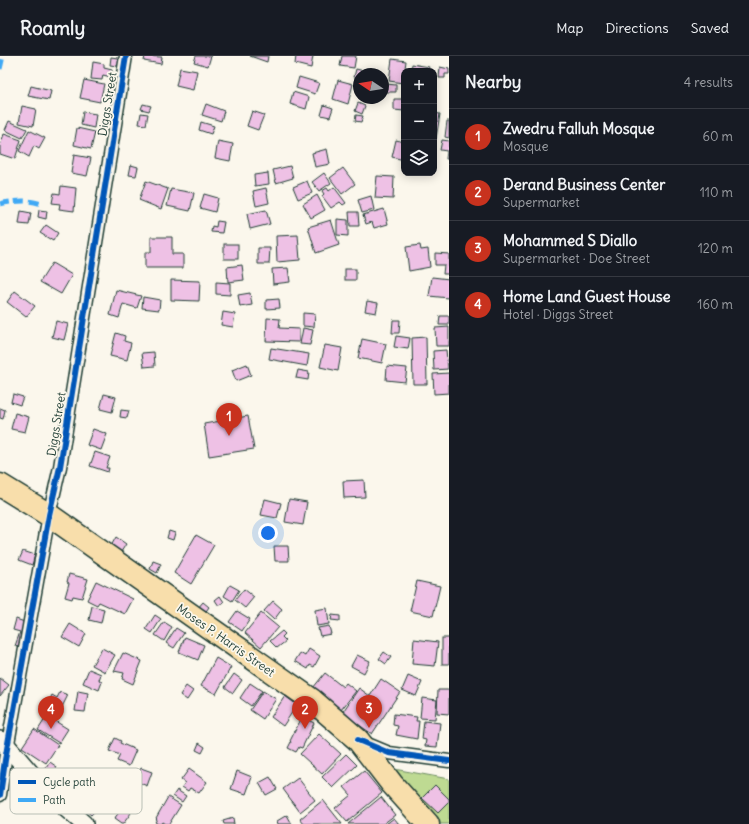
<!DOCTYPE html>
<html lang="en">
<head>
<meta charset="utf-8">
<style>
  body { margin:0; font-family:Delius,sans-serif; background:#242831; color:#f1f3f6 }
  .controls { position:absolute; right:12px; top:12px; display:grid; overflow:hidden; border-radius:8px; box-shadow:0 2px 10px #0003 }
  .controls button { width:36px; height:36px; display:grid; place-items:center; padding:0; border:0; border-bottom:1px solid #363941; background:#171b24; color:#f1f3f6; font:20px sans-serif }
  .compass { position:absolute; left:353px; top:12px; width:36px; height:36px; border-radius:50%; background:#171b24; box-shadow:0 2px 10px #0003; rotate:282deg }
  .you { position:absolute; left:268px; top:477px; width:14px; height:14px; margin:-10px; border:3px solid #fff; border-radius:50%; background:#1a73e8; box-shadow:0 0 0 6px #1a73e833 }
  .badge { display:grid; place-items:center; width:26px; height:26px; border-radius:50%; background:#c8321e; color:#fff; font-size:13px; font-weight:700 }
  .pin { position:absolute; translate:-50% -33px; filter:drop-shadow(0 1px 2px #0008) }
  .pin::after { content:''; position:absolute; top:21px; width:14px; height:12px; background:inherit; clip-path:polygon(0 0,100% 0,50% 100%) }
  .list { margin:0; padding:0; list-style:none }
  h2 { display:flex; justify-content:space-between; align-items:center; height:52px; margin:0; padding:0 16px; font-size:17px }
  h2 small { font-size:13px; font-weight:400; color:#9ea1a6 }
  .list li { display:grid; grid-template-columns:26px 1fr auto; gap:12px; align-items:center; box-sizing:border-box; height:56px; padding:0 16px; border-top:1px solid #363941 }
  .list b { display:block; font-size:15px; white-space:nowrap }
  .list p { margin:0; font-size:13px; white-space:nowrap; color:#9ea1a6 }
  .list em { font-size:13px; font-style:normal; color:#9ea1a6 }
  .icon { flex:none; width:22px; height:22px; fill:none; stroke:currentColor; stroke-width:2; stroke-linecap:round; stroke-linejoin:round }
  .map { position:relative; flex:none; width:449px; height:768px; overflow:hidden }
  header { display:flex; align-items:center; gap:24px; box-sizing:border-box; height:56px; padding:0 20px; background:#171b24; border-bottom:1px solid #363941 }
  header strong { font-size:19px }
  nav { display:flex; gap:22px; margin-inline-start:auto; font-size:14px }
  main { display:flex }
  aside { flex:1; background:#171b24 }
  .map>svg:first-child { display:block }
  .green { fill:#beda92; stroke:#6e8c63 }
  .building { fill:#eec1e5; stroke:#1f3d34 }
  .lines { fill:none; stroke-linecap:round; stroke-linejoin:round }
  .street-casing { stroke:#1f3d34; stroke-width:15 }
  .secondary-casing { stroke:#1f3d34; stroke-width:20 }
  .highway-casing { stroke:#1f3d34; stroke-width:25 }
  .street { stroke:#fbf7ec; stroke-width:12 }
  .secondary { stroke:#fbf7ec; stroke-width:17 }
  .highway { stroke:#f8deab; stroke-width:22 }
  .quiet { stroke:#3fa9f5; stroke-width:5; stroke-dasharray:10 5; stroke-linecap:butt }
  .cycleway-casing { stroke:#fbf7ec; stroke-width:8 }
  .cycleway { stroke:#0057b8; stroke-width:6 }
  .labels { text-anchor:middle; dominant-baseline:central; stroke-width:3.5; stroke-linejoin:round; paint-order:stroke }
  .street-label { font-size:12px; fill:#1f3d34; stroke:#fbf7ec }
  .key { fill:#fbf7ec; stroke:#b9bfb5; stroke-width:1 }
  .key-label { font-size:11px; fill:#1f3d34 }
</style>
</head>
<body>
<header>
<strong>Roamly</strong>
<nav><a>Map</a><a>Directions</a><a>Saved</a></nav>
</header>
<main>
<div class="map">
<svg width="449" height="768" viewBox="0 0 449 768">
  <rect width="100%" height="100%" fill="#fbf7ec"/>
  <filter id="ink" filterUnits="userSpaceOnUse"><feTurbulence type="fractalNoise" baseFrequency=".025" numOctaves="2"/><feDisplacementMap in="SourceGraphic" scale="8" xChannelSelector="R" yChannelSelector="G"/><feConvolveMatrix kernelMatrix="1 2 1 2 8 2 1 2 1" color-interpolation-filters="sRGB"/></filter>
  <g filter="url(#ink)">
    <!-- green -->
    <polygon class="green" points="394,713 449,723 449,768 436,768"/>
    <!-- building -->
    <g class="building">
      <polygon points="145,0 162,1 161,8 144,5"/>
      <polygon points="196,0 211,0 208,10 194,6"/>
      <polygon points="250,0 268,0 267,6"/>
      <polygon points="296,0 313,0 311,12 295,8"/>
      <polygon points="342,0 356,0 354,12 340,10"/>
      <polygon points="111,1 124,3 123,11 110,9"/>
      <polygon points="392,3 406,5 403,27 389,25"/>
      <polygon points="93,6 104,8 104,12 112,14 111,21 103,19 102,24 91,23"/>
      <polygon points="412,8 429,11 428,15 411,15"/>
      <polygon points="440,11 449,13 449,18 445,18 445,22 439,22"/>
      <polygon points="180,12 197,15 193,34 176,30"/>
      <polygon points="356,13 364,15 363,18 359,18 359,22 354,21"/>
      <polygon points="299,21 319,27 315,38 296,32"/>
      <polygon points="84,24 104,28 100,46 80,42"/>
      <polygon points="338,24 353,28 348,48 333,43"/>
      <polygon points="386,28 396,29 396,36 386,36"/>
      <polygon points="31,30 51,35 49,44 28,40"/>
      <polygon points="293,36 309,41 306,53 290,48"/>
      <polygon points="394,43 404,43 404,55 394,54"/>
      <polygon points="358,47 365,50 362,58 355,55"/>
      <polygon points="143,48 151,50 149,55 141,53"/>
      <polygon points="206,48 224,55 221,65 202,59"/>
      <polygon points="324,49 333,52 330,61 321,59"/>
      <polygon points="22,50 36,53 33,70 19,67"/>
      <polygon points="252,55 264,59 258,74 247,70"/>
      <polygon points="83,56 96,58 94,72 81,69"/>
      <polygon points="141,57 148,58 146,69 139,68"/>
      <polygon points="434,57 440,58 436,83 434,83"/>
      <polygon points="356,59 363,60 361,66 355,65"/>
      <polygon points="9,65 27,73 22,82 5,74"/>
      <polygon points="447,65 449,65 449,82 445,81"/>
      <polygon points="201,66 214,70 211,78 199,74"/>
      <polygon points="77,72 95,76 91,93 74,89"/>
      <polygon points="29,74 45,82 39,93 34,90 29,101 19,95"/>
      <polygon points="4,78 21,84 15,103 0,98 0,90"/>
      <polygon points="396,84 404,86 404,104 392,101"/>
      <polygon points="442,84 449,85 449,103 446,103 447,95 440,94"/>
      <polygon points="218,85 233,88 230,105 215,102"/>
      <polygon points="327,93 330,108 315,111 312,97"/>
      <polygon points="74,99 91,102 87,120 71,117"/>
      <polygon points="131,109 138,111 136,120 129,119"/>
      <polygon points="290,110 293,122 276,127 273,114"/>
      <polygon points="343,112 355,128 342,138 330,122"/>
      <polygon points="268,117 269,128 255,130 254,119"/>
      <polygon points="324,117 331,127 319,135 312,126"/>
      <polygon points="377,120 394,121 393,143 375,142"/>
      <polygon points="146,125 168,133 161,153 139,144"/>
      <polygon points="307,125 312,137 298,143 293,131"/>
      <polygon points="61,130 76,132 74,155 59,153 60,148 52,147 54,137 60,138"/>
      <polygon points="334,131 346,147 343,149 340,146 331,152 322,140 324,138 322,135 327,132 329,135"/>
      <polygon points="266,132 269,147 256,150 253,135"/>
      <polygon points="171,133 194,137 190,155 167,150"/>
      <polygon points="204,138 218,142 215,156 200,152"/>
      <polygon points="317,139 325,154 311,162 303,148"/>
      <polygon points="371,140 374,154 362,157 358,144"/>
      <polygon points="384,153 388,168 374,172 372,166 366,168 363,159"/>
      <polygon points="39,154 47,155 46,163 38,161"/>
      <polygon points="266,154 270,168 250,173 247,158"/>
      <polygon points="21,155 31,157 29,169 19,168"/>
      <polygon points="349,156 358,156 359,170 350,170"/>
      <polygon points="337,163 348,164 348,180 337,179"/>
      <polygon points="331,164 339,189 316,197 308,171"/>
      <polygon points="217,165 224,166 222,177 211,176 212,170 216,171"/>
      <polygon points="46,169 58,177 53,185 40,177"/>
      <polygon points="298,179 300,204 277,206 276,180"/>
      <polygon points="151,181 172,181 172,198 183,198 183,212 145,212 145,196 151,196"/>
      <rect x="224" y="188" width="14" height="15"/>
      <polygon points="420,189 421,194 428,193 430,211 409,215 406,191"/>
      <polygon points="258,192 270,192 269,208 258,208"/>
      <polygon points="435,197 449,198 449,218 443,218 444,209 435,209"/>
      <polygon points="52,207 72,219 61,238 40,226"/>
      <polygon points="242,209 244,224 228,226 227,211"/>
      <polygon points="288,212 290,226 273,228 272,213"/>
      <rect x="345" y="213" width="11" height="11"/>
      <polygon points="432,221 449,223 449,242 429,240"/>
      <polygon points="171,224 200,225 199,245 171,244"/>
      <polygon points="216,226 230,227 230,239 216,238"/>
      <polygon points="116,234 141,240 137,252 123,248 119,262 110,259"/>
      <polygon points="15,235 35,250 26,261 7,246"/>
      <polygon points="250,237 252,249 240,251 238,239"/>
      <polygon points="143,241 160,244 159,254 142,252"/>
      <polygon points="279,243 280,252 266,253 266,244"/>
      <polygon points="367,245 378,247 376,257 365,255"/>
      <polygon points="223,256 235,258 233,271 221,269"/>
      <polygon points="303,257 315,258 314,271 303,270"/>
      <polygon points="440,260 449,260 449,269 439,269"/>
      <polygon points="267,262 280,263 279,272 299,273 299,286 266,285"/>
      <polygon points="393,264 400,264 399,277 392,277"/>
      <polygon points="56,265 68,268 64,284 52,281"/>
      <polygon points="449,271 449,290 436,290 435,272"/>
      <polygon points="303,272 313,274 310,289 300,288"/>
      <polygon points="116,277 125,280 124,285 131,287 127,304 110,300"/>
      <polygon points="396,280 410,282 408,293 394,291"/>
      <polygon points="426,281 427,328 413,328 412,282"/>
      <polygon points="362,283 386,288 382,307 358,302"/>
      <polygon points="325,289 342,292 338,315 320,311"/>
      <polygon points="271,292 309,298 307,310 269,303"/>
      <polygon points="446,294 448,313 434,314 433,295"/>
      <polygon points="154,296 155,310 144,311 142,297"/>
      <polygon points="247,308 251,319 236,325 232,314"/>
      <polygon points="387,310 407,312 405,326 386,324"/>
      <polygon points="298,314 309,316 308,324 296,322"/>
      <polygon points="449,317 449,337 434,338 433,318"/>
      <polygon points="13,338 23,341 20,349 11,346"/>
      <polygon points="104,338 116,341 112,356 100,353"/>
      <polygon points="0,352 5,354 3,363 0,362"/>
      <polygon points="121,354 129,355 127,362 120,361"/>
      <polygon points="15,357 29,361 25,376 11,373"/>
      <polygon points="248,360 254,393 209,400 204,368"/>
      <polygon points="93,373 107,378 101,394 87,389"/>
      <polygon points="95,396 110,401 106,412 109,412 108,416 90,410"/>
      <polygon points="364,424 365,441 344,442 343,425"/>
      <polygon points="265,443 281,447 277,462 261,459"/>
      <polygon points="289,443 307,446 303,469 285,466"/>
      <polygon points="169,475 175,477 173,484 167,482"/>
      <polygon points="196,479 214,489 191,528 174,517"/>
      <polygon points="116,481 126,488 121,496 111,490"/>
      <polygon points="274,490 288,490 289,505 275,505"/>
      <polygon points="23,495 35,499 32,509 19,504"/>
      <polygon points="153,505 161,508 157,517 150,513"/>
      <polygon points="69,518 88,523 82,542 73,540 72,543 65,541 69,527 67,526"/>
      <polygon points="96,525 133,543 125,558 99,546 97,549 87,544"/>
      <polygon points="417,525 440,530 433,560 410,555"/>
      <polygon points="230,529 239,534 232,545 224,540"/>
      <polygon points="244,533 254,541 245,552 235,544"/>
      <polygon points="220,540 224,546 219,550 215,544"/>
      <polygon points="273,545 282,553 274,564 264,555"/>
      <polygon points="203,546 209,551 204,558 197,553"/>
      <polygon points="92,550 104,553 101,567 89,564"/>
      <polygon points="327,552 329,568 317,570 315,554"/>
      <polygon points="237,555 250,563 242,575 229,566"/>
      <polygon points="261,557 278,571 261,591 245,577"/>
      <polygon points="155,559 161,563 152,577 146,573"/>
      <polygon points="332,559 340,560 340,565 331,564"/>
      <polygon points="16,563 30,568 22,592 15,590 20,576 13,574"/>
      <polygon points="164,566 172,571 164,585 155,579"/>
      <polygon points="70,568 86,578 79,591 62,581"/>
      <polygon points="329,570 331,578 320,580 318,572"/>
      <polygon points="176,572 184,577 174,592 166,587"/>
      <polygon points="282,575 285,578 282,581 286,585 277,592 270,585"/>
      <polygon points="185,581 204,589 198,604 179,596"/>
      <rect x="442" y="582" width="7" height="26"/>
      <polygon points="414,583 438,586 435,610 412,608"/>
      <polygon points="102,592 115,599 105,616 92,609"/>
      <polygon points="309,593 320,600 314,611 310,609 308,613 295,605 300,597 305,600"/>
      <polygon points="384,596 391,601 386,608 379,603"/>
      <polygon points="123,597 142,605 133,628 122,623 124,617 114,615"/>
      <polygon points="357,599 370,605 364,617 351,610"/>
      <polygon points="216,602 231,611 216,638 201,630"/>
      <polygon points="89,613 101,618 99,624 102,626 99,634 83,627"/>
      <polygon points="325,617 343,631 346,627 356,635 341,654 313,632"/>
      <polygon points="234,618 242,624 233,637 225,631"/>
      <polygon points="408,620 422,626 416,640 402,634"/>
      <polygon points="0,622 9,629 0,640"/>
      <polygon points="381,623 400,636 372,678 342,657 359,632 370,640"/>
      <polygon points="250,627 262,635 251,650 240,642"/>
      <polygon points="186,630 193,635 187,644 180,639"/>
      <polygon points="438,634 449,634 449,658 437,657"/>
      <polygon points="78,635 88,637 85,656 75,655"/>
      <polygon points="263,635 276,643 263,663 250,654"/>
      <polygon points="60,636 68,639 59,657 46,651 52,639 57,642"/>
      <polygon points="285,640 297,649 283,670 271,661"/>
      <polygon points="422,642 437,644 435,663 420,662"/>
      <polygon points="394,658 417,661 416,665 419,665 417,683 396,679 398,670 393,669"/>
      <polygon points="47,660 68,673 59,687 38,674"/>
      <polygon points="302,661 314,667 302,692 299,691 296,696 288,692 291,686 290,685"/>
      <polygon points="424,665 440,667 437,691 425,690 426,684 422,683"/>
      <polygon points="34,673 58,689 46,707 22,691"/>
      <polygon points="319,678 341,698 322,718 300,698"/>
      <polygon points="115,682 121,685 120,687 136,694 129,710 117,705 120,699 109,695"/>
      <polygon points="199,687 205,691 202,697 196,694"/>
      <polygon points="346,698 357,709 333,732 322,721"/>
      <polygon points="50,706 57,711 49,722 42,718"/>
      <polygon points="141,712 152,716 147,730 136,725"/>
      <polygon points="189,713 207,726 199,737 190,732 188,735 182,731 185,727 181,724"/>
      <polygon points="237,715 252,721 246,738 231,733"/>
      <polygon points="364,715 382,737 347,766 335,752 351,739 344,731"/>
      <polygon points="270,721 277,733 266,739 259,727"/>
      <polygon points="298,722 315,744 300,756 283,733"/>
      <polygon points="435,729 449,743 449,746 438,757 422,742"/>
      <polygon points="177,734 186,740 182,746 173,740"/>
      <polygon points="93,741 101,749 91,759 83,752"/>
      <polygon points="168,741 181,749 169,768 165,768 162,766 161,768 158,768 155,766 157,763 156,762"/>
      <polygon points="381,741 395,759 383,768 348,768"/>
      <polygon points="323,744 342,768 304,768 300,763"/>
      <polygon points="123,751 131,757 123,768 121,768 114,763"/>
      <polygon points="287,759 292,768 278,768 277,765"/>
      <polygon points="233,762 234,768 224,768 223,765"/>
      <polygon points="394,762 399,768 386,768"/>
    </g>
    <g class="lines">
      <defs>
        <g id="street">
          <polyline points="365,687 389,697 449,705"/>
          <polyline points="0,739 5,704 49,459 60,411 126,0"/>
        </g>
        <polyline id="secondary" points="0,684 8,691 45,734 84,768"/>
        <polyline id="highway" points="0,429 49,459 312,644 358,684 392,728 428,768"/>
      </defs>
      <!-- street casing -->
      <use href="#street" class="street-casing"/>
      <!-- secondary casing -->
      <use href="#secondary" class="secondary-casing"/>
      <!-- highway casing -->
      <use href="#highway" class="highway-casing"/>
      <!-- street -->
      <use href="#street" class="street"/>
      <!-- secondary -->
      <use href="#secondary" class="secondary"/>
      <!-- highway -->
      <use href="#highway" class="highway"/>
      <!-- quiet -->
      <g class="quiet">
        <polyline points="0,13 3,0"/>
        <path d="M0 148C13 145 28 143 41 148"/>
      </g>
      <defs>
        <g id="cycleway">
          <polyline points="358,684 389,697 449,705"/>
          <polyline points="0,739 5,704 49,459 60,411 126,0"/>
        </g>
      </defs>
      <!-- cycleway casing -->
      <use href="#cycleway" class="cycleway-casing"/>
      <!-- cycleway -->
      <use href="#cycleway" class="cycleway"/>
    </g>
  </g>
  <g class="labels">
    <!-- street labels -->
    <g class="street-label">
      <text transform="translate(107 48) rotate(-81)">Diggs Street</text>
      <text transform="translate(56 368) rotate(-81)">Diggs Street</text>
      <text transform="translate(226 584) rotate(35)">Moses P. Harris Street</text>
    </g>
  </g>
  <!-- legend -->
  <rect x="10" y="712" width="132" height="46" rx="6" class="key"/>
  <rect x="18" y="724" width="18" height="4" fill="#0057b8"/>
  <rect x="18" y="742" width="18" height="4" fill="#3fa9f5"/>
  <g class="key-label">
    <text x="43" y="730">Cycle path</text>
    <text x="43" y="748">Path</text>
  </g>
</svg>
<div class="controls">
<button>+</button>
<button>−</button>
<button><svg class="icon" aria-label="layers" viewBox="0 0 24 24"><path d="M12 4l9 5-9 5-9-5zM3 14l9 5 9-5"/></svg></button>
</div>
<svg class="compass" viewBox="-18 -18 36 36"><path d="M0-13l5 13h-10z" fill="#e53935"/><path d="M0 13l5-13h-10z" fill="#9ea1a6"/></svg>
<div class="you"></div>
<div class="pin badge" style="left:229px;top:380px">1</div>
<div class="pin badge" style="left:305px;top:673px">2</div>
<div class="pin badge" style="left:369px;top:672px">3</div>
<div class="pin badge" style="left:51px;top:673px">4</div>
</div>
<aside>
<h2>Nearby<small>4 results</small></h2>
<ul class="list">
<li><span class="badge">1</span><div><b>Zwedru Falluh Mosque</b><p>Mosque</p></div><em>60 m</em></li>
<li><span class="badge">2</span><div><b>Derand Business Center</b><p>Supermarket</p></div><em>110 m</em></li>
<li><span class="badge">3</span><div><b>Mohammed S Diallo</b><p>Supermarket · Doe Street</p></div><em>120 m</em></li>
<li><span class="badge">4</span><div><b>Home Land Guest House</b><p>Hotel · Diggs Street</p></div><em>160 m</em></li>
</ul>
</aside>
</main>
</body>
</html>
